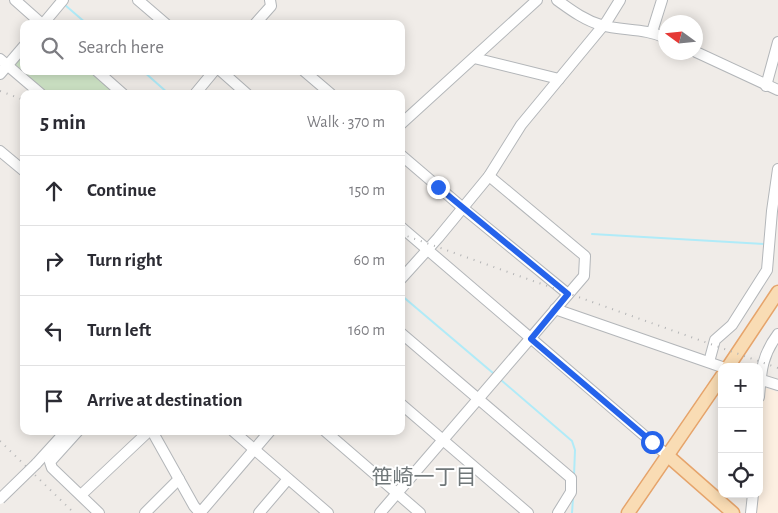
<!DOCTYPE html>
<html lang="en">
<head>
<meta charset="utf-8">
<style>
  body { margin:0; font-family:"Alegreya Sans","Noto Sans JP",sans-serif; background:#f7f7f7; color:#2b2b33 }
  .controls { position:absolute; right:15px; bottom:15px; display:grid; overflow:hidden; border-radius:10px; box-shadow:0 2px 12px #0003 }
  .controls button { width:45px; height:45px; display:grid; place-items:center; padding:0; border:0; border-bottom:1px solid #e1e1e2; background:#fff; color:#2b2b33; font:25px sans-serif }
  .compass { position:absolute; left:658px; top:15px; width:45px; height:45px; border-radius:50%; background:#fff; box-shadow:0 2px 12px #0003; rotate:285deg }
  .stop { position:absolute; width:15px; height:15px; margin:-11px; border:4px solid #2563eb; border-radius:50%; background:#fff }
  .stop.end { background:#2563eb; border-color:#fff; box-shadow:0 1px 5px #0008 }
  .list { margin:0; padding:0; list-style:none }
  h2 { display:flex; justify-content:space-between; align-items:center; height:65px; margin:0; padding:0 20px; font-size:21px }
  h2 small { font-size:16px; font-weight:400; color:#7c7c81 }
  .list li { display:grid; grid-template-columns:32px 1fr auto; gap:15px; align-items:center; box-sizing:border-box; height:70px; padding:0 20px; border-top:1px solid #e1e1e2 }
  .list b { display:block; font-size:19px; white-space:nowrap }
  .list em { font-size:16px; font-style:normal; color:#7c7c81 }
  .icon { flex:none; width:28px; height:28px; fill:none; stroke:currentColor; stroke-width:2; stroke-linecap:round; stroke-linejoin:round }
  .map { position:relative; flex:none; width:778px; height:513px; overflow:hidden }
  .search { position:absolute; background:#fff; box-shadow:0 2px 12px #0003; left:20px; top:20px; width:385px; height:55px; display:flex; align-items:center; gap:12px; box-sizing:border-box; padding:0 18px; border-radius:10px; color:#7c7c81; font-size:19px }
  .panel { position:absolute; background:#fff; box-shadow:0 2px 12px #0003; left:20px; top:90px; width:385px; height:345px; border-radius:10px }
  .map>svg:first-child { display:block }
  .commercial { fill:#fcefe1 }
  .green { fill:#cfe5c7 }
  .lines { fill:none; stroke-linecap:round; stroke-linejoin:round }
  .stream { stroke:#b0ebf8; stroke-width:2 }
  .minor-casing { stroke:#b3b6b9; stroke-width:12 }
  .major-casing { stroke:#e6a46b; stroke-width:15 }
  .minor { stroke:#fff; stroke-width:10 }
  .major { stroke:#f9dcb4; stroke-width:12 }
  .rail { stroke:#b3b4b5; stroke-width:2; stroke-dasharray:1 6; stroke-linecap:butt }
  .minor-bridge-casing { stroke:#b3b6b9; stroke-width:12; stroke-linecap:butt }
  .minor-bridge { stroke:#fff; stroke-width:10 }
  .route { stroke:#2563eb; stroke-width:6 }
  .labels { text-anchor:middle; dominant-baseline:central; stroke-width:4; stroke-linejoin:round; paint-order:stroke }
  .neighbourhood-label { font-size:21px; fill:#707779; stroke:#fff }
</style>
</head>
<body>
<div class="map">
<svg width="778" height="513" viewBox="0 0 778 513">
  <rect width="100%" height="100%" fill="#f0ece8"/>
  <!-- commercial -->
  <polygon class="commercial" points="763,387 778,392 778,513 756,513 757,494 759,494 759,453"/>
  <!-- green -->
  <polygon class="green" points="24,54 24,71 92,71 118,94 49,94 15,64"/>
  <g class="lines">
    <!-- stream -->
    <g class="stream">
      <polyline points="65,5 87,24"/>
      <polyline points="143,71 169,94"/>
      <polyline points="592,234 765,244"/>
      <polyline points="401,295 493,373"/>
      <polyline points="501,380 572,441 575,450 574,476"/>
      <polyline points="572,513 573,498"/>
    </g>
    <defs>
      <g id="minor">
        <polyline points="15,0 42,24"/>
        <polyline points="138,0 166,24"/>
        <path d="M557 0C571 10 584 20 601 25 622 31 645 28 666 38"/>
        <polyline points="43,24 63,0"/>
        <polyline points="255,24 271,6 270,0"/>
        <polyline points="652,32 662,0"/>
        <polyline points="696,52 778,90"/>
        <polyline points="474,58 559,79"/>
        <polyline points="0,59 41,94"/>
        <polyline points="97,71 123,94"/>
        <polyline points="221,71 247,94"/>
        <polyline points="304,71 331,94"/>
        <polyline points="0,74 24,46"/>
        <polyline points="766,86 778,42"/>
        <polyline points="195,94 214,71"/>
        <polyline points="401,124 537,0"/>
        <polyline points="0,151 24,171"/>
        <polyline points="401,155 463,208 568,294"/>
        <polyline points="401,227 667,455"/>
        <polyline points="401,279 438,238 489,176 521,125 607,21 620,0"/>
        <polyline points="555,309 722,367"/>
        <polyline points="401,333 571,478 571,492 558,513"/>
        <polyline points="709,362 715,340 732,325 767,270 772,211 778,169"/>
        <polyline points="759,379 778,385"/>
        <path d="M759 397C761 371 762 355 778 334"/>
        <polyline points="401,404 528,513"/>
        <polyline points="78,431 50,462 52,468 99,513"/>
        <polyline points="152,431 194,506 200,513"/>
        <polyline points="233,431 328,513"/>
        <polyline points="325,431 420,513"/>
        <polyline points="36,464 66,431"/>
        <polyline points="81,495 149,431"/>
        <polyline points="145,513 179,479"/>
        <polyline points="200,513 270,431"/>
        <polyline points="259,513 288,479"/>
        <polyline points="380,513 584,276 585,256 489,176"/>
        <polyline points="751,513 753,494"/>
      </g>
      <g id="major">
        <polyline points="728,367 778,292"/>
        <polyline points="667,455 733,513"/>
        <polyline points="628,513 722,376"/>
      </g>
    </defs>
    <!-- minor casing -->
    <use href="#minor" class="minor-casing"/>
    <!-- major casing -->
    <use href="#major" class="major-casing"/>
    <!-- minor -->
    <use href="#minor" class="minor"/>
    <!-- major -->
    <use href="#major" class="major"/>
    <!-- rail -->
    <g class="rail">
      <polyline points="0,91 24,100"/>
      <polyline points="401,234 778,368"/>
      <polyline points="0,441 74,513"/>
    </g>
    <defs>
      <polyline id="minor-bridge" points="0,499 36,464"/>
    </defs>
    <!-- minor-bridge casing -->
    <use href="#minor-bridge" class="minor-bridge-casing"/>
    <!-- minor-bridge -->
    <use href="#minor-bridge" class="minor-bridge"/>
  </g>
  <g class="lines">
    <!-- route -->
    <polyline class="route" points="438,187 568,294 531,339 652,442"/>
  </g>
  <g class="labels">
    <!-- neighbourhood labels -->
    <g class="neighbourhood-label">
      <text x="424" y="477">笹崎一丁目</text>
    </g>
  </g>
</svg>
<div class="controls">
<button>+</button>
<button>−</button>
<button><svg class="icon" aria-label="locate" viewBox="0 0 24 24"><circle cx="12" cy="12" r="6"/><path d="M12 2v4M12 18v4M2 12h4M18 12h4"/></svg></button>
</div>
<svg class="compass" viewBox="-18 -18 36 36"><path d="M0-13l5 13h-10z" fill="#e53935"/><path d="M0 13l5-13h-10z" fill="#7c7c81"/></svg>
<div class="stop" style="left:652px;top:442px"></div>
<div class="stop end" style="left:438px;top:187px"></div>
<div class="search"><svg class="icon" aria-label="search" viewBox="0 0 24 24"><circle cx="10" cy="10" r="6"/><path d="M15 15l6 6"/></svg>Search here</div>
<section class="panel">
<h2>5 min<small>Walk · 370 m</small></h2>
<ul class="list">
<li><svg class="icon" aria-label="ahead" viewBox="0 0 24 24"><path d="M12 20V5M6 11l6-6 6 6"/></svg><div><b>Continue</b></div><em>150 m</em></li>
<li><svg class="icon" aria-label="right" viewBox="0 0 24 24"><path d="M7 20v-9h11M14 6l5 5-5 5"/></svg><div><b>Turn right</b></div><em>60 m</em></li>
<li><svg class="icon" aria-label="left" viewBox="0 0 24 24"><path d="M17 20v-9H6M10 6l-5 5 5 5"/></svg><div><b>Turn left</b></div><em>160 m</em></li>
<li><svg class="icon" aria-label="arrive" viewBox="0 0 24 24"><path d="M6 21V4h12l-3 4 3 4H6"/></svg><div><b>Arrive at destination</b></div></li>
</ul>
</section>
</div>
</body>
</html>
